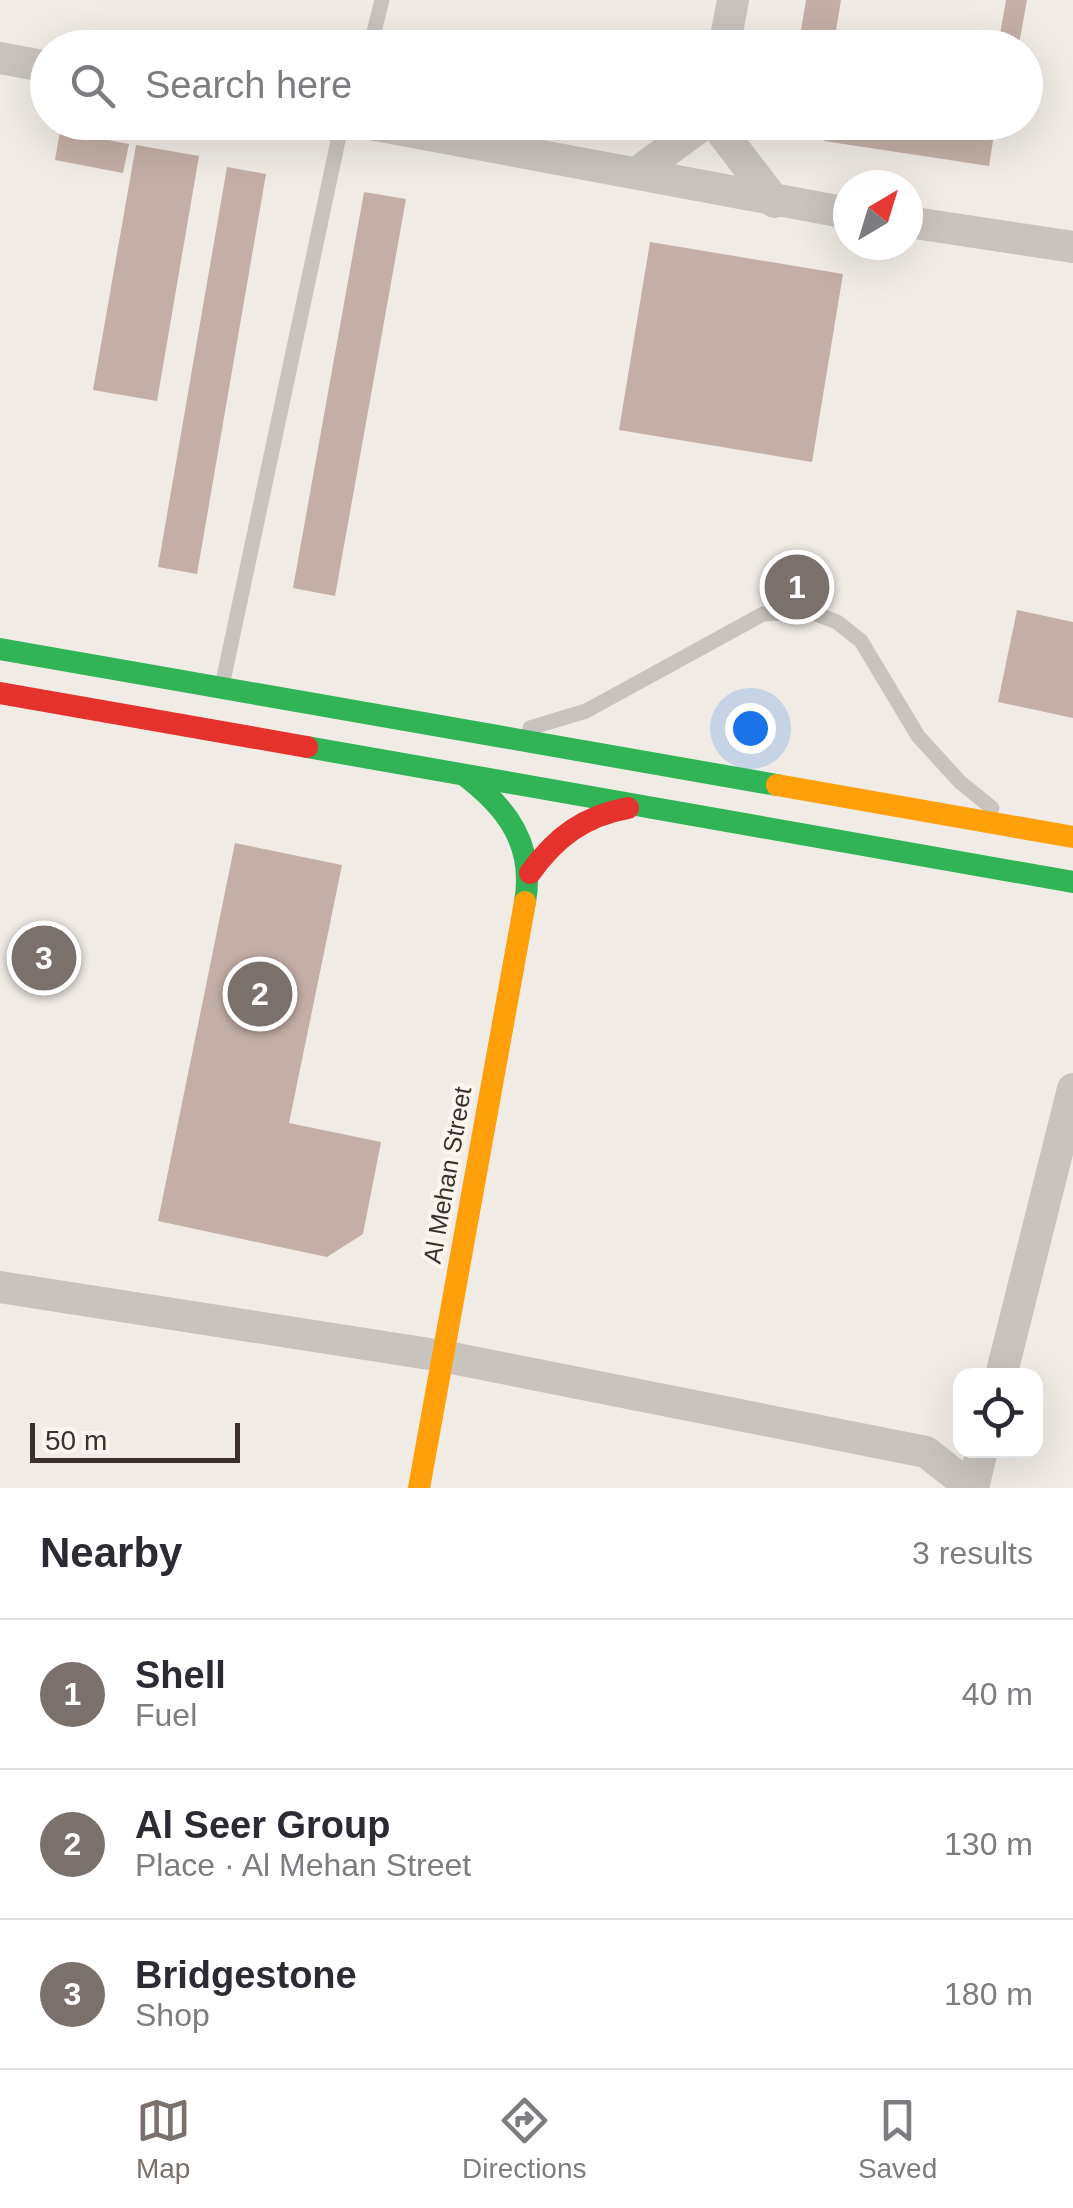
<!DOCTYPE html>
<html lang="en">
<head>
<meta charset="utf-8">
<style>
  body { margin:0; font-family:Helvetica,sans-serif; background:#f7f7f7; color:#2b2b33 }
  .controls { position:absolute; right:30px; bottom:30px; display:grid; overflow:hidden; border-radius:20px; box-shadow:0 10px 40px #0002 }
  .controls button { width:90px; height:90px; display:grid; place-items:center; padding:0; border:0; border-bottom:2px solid #e1e1e2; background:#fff; color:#2b2b33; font:50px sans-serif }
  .compass { position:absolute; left:833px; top:170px; width:90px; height:90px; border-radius:50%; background:#fff; box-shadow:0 10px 40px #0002; rotate:38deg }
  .scale { position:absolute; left:30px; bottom:25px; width:210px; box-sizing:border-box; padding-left:10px; border:5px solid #3b302b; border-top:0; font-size:28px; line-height:35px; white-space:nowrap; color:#3b302b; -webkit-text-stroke:8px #fbf5ee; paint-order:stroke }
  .you { position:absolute; left:750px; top:728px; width:35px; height:35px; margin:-25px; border:8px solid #fff; border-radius:50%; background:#1a73e8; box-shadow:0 0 0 15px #1a73e833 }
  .badge { display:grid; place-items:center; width:65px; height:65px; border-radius:50%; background:#7a716c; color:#fff; font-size:32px; font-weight:700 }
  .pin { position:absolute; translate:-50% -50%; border:5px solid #fff; box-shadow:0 2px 10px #0006 }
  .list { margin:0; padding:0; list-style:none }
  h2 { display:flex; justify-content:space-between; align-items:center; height:130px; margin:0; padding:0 40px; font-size:42px }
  h2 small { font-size:32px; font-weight:400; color:#7c7c81 }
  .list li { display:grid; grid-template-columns:65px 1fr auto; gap:30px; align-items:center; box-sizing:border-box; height:150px; padding:0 40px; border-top:2px solid #e1e1e2 }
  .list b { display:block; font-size:38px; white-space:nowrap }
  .list p { margin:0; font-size:32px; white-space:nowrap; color:#7c7c81 }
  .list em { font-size:32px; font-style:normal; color:#7c7c81 }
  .icon { flex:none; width:55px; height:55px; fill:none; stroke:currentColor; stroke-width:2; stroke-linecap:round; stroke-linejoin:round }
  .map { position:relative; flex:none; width:1073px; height:1488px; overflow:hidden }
  .search { position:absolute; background:#fff; box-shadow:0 10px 40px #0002; left:30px; right:30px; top:30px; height:110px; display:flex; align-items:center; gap:25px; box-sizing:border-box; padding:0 35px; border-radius:55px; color:#7c7c81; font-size:38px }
  .sheet { height:580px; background:#fff }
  nav { display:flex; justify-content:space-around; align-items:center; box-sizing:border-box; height:140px; border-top:2px solid #e1e1e2; background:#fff; font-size:28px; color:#7c7c81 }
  nav a { display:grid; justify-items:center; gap:5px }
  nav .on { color:#7a716c }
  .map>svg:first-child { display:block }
  .building { fill:#c3afa7 }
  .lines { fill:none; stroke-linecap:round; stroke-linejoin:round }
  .lane { stroke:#c9c3be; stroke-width:15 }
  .street { stroke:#c9c3be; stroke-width:32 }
  .fast { stroke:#30b455; stroke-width:22 }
  .slow { stroke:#ff9f0a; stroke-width:22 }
  .jam { stroke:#e5322d; stroke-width:22 }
  .labels { text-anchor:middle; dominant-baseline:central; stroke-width:8; stroke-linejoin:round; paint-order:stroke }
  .street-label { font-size:25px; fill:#3b302b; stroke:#fbf5ee }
</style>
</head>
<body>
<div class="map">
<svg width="1073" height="1488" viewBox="0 0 1073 1488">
  <rect width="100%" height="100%" fill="#f0ebe5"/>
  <!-- building -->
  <g class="building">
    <polygon points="806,0 841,0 833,48 798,48"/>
    <polygon points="1006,0 1027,0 1019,44 999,40"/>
    <polygon points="857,31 933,46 932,48 854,48"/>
    <polygon points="827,122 996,122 989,166 824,141"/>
    <polygon points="60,131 129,144 123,173 55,160"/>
    <polygon points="136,145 199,156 157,401 93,390"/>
    <polygon points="227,167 266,174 197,574 158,567"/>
    <polygon points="364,192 406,199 335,596 293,588"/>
    <polygon points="650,242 843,274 812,462 619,430"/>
    <polygon points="1017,610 1073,622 1073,718 998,702"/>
    <polygon points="235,843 342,865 289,1123 381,1142 363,1234 327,1257 158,1221"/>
  </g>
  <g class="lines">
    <!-- lane -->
    <g class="lane">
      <polyline points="370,48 382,0"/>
      <polyline points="222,686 342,122"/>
      <polyline points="530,728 586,711 763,614 811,612 837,622 861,641 918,736 960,782 992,808"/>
    </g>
    <!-- street -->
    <g class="street">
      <polyline points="724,48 733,0"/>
      <polyline points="0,58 48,67"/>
      <polyline points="359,122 848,213"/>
      <polyline points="714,122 775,202"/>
      <polyline points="638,172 706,122"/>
      <polyline points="908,222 1073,247"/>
      <polyline points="0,1287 442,1356 926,1452 972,1488"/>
      <polyline points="1001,1376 1073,1089"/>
      <polyline points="973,1488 982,1450"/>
    </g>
    <!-- fast -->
    <g class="fast">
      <polyline points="0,649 777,785"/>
      <polyline points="307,747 1073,882"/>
      <path d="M464 775C508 808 535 846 525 902"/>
    </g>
    <!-- slow -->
    <g class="slow">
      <polyline points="777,785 1073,837"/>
      <polyline points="419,1488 525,902"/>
    </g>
    <!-- jam -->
    <g class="jam">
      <polyline points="0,693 307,747"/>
      <path d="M530 873C556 837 584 816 628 808"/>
    </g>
  </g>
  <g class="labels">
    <!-- street labels -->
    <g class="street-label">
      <text transform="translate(447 1175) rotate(-80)">Al Mehan Street</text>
    </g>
  </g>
</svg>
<div class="controls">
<button><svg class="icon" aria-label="locate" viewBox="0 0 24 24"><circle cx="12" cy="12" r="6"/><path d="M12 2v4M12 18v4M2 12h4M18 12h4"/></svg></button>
</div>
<svg class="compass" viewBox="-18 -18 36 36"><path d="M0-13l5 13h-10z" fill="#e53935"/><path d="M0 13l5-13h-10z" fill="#7c7c81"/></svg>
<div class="scale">50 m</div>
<div class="you"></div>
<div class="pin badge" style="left:797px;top:587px">1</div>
<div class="pin badge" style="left:260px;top:994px">2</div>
<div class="pin badge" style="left:44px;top:958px">3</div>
<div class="search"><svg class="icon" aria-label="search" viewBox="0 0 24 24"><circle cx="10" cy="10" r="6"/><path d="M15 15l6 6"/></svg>Search here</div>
</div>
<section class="sheet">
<h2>Nearby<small>3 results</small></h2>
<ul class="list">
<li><span class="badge">1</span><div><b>Shell</b><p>Fuel</p></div><em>40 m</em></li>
<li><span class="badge">2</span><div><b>Al Seer Group</b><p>Place · Al Mehan Street</p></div><em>130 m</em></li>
<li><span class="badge">3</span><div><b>Bridgestone</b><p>Shop</p></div><em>180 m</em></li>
</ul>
</section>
<nav>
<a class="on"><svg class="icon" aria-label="map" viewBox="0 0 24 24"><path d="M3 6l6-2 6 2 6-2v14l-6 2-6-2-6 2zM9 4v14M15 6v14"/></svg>Map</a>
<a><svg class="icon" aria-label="directions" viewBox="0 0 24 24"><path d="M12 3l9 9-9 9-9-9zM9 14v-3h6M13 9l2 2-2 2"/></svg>Directions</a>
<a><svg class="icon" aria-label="saved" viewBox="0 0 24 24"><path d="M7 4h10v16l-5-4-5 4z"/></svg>Saved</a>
</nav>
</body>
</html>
